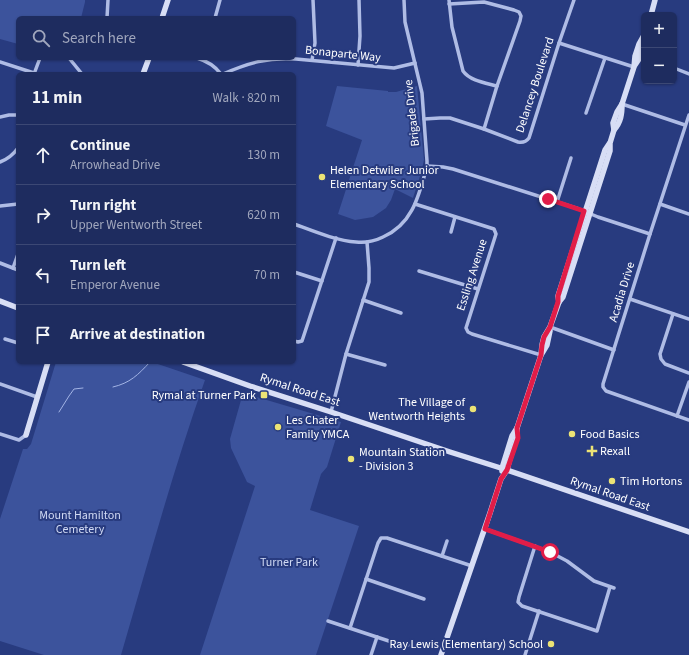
<!DOCTYPE html>
<html lang="en">
<head>
<meta charset="utf-8">
<style>
  body { margin:0; font-family:"Source Sans 3",sans-serif; background:#2b3868; color:#f1f3f6 }
  .controls { position:absolute; right:12px; top:12px; display:grid; overflow:hidden; border-radius:6px; box-shadow:0 1px 3px #0004 }
  .controls button { width:36px; height:36px; display:grid; place-items:center; padding:0; border:0; border-bottom:1px solid #3c4874; background:#1e2c5f; color:#f1f3f6; font:20px sans-serif }
  .stop { position:absolute; width:12px; height:12px; margin:-9px; border:3px solid #e11d48; border-radius:50%; background:#fff }
  .stop.end { background:#e11d48; border-color:#fff; box-shadow:0 1px 4px #0008 }
  .list { margin:0; padding:0; list-style:none }
  h2 { display:flex; justify-content:space-between; align-items:center; height:52px; margin:0; padding:0 16px; font-size:17px }
  h2 small { font-size:13px; font-weight:400; color:#a1a7bd }
  .list li { display:grid; grid-template-columns:26px 1fr auto; gap:12px; align-items:center; box-sizing:border-box; height:60px; padding:0 16px; border-top:1px solid #3c4874 }
  .list b { display:block; font-size:15px; white-space:nowrap }
  .list p { margin:0; font-size:13px; white-space:nowrap; color:#a1a7bd }
  .list em { font-size:13px; font-style:normal; color:#a1a7bd }
  .icon { flex:none; width:22px; height:22px; fill:none; stroke:currentColor; stroke-width:2; stroke-linecap:round; stroke-linejoin:round }
  .map { position:relative; flex:none; width:689px; height:655px; overflow:hidden }
  .search { position:absolute; background:#1e2c5f; box-shadow:0 1px 3px #0004; left:16px; top:16px; width:280px; height:44px; display:flex; align-items:center; gap:10px; box-sizing:border-box; padding:0 14px; border-radius:6px; color:#a1a7bd; font-size:15px }
  .panel { position:absolute; background:#1e2c5f; box-shadow:0 1px 3px #0004; left:16px; top:72px; width:280px; height:292px; border-radius:6px }
  .map>svg:first-child { display:block }
  .green { fill:#3c539c }
  .lines { fill:none; stroke-linecap:round; stroke-linejoin:round }
  .stream { stroke:#a3b4e5; stroke-width:1 }
  .street { stroke:#afbce5; stroke-width:3.5 }
  .secondary { stroke:#d8def5; stroke-width:5.5 }
  .route { stroke:#e11d48; stroke-width:5 }
  .poi-dot { fill:#ece375; stroke:#283b7f; stroke-width:1.5 }
  .labels { text-anchor:middle; dominant-baseline:central; stroke-width:4; stroke-linejoin:round; paint-order:stroke }
  .street-label { font-size:12px; fill:#fff; stroke:#283b7f }
  .poi-label { font-size:12px; fill:#fff; stroke:#283b7f; text-anchor:start }
  .park-label { font-size:12px; fill:#d1daf4; stroke:#283b7f }
</style>
</head>
<body>
<div class="map">
<svg width="689" height="655" viewBox="0 0 689 655">
  <rect width="100%" height="100%" fill="#283b7f"/>
  <!-- green -->
  <g class="green">
    <polygon points="0,0 85,0 85,2 81,18 18,18 18,44 0,39"/>
    <polygon points="337,86 388,91 388,92 396,92 417,86 424,160 421,173 413,198 395,189 391,200 386,208 373,217 355,220 338,214 362,140 326,126"/>
    <path d="M56 362H152L205 380C173 470 148 563 121 655H44L0 641V519L23 449H27L31 444Z"/>
    <polygon points="243,393 341,422 327,467 321,474 310,510 359,526 316,655 200,655 255,486 247,482 231,448 230,439"/>
  </g>
  <g class="lines">
    <!-- stream -->
    <g class="stream">
      <path d="M113 387C130 383 138 375 150 362"/>
      <polyline points="59,412 69,396 74,389 83,388"/>
    </g>
    <!-- street -->
    <g class="street">
      <path d="M449 0 452 27 463 71C470 81 486 83 497 86"/>
      <polyline points="449,4 484,2 514,10 519,12 521,16 520,21 497,86 484,129"/>
      <polyline points="107,18 108,0"/>
      <polyline points="215,18 220,0"/>
      <polyline points="559,43 634,67"/>
      <polyline points="69,58 82,74"/>
      <path d="M197 58C207 61 215 66 221 74"/>
      <polyline points="312,60 315,43 313,0"/>
      <polyline points="0,62 34,73"/>
      <polyline points="358,65 360,36 359,0"/>
      <polyline points="674,68 689,74"/>
      <polyline points="34,74 40,58"/>
      <path d="M223 74C248 63 268 57 296 59L394 68 415 63"/>
      <polyline points="622,104 685,125"/>
      <polyline points="586,113 605,58"/>
      <polyline points="689,115 650,234 603,384 603,387 606,391 689,420"/>
      <polyline points="0,117 9,115 18,115"/>
      <path d="M424 119 440 118H450L484 129 518 142C523 143 526 142 529 138L559 43 574 0"/>
      <path d="M0 162C8 159 13 155 18 148"/>
      <polyline points="427,166 443,167 453,169 579,209 598,217 650,234"/>
      <polyline points="557,202 571,158"/>
      <polyline points="415,204 494,229 496,234 466,328 468,332 472,334 541,355"/>
      <polyline points="660,204 689,214"/>
      <polyline points="0,206 18,204"/>
      <path d="M294 224C313 231 337 241 356 242 365 243 375 241 383 237 413 224 419 195 427 166V161L422 93 405 22 404 0"/>
      <polyline points="451,232 455,217"/>
      <polyline points="0,263 18,270"/>
      <polyline points="13,268 18,254"/>
      <polyline points="419,271 478,289"/>
      <polyline points="294,272 322,281"/>
      <polyline points="630,299 689,319"/>
      <polyline points="363,300 401,313"/>
      <polyline points="673,314 660,354 661,359 665,364 689,373"/>
      <polyline points="550,327 614,350"/>
      <polyline points="5,339 18,343"/>
      <polyline points="294,341 298,342 302,341 336,238"/>
      <polyline points="346,354 385,365"/>
      <polyline points="0,384 37,397"/>
      <polyline points="331,412 346,354 369,282 369,268 367,242"/>
      <polyline points="677,416 689,382"/>
      <polyline points="0,434 19,440 26,435"/>
      <polyline points="485,529 550,552 567,561 594,581 614,588"/>
      <polyline points="535,546 519,597 518,602 522,606 597,631 610,587"/>
      <polyline points="442,556 447,541"/>
      <polyline points="366,579 424,599"/>
      <polyline points="328,621 398,644 408,645"/>
      <polyline points="350,628 378,543 381,538 387,538 472,566"/>
      <polyline points="371,655 377,637"/>
      <polyline points="525,655 539,611"/>
    </g>
    <!-- secondary -->
    <g class="secondary">
      <polyline points="651,15 655,0"/>
      <polyline points="162,18 168,0"/>
      <polyline points="635,65 639,59 644,42"/>
      <polyline points="143,74 149,58"/>
      <path d="M614 130C621 122 622 114 622 104"/>
      <polyline points="0,301 18,308"/>
      <polyline points="559,302 558,296 605,150 609,144"/>
      <polyline points="541,355 542,345 544,337 550,327 559,302 563,297 610,151 610,143 614,130 613,123 617,112 622,104 634,67 635,56 639,44 644,35"/>
      <polyline points="183,362 250,386 331,412 450,452 507,470 689,532"/>
      <polyline points="26,435 48,362"/>
      <polyline points="502,471 502,468 512,436 517,428 541,355 547,345 550,331"/>
      <polyline points="441,655 490,513 501,479 507,470 509,462 517,437 517,428"/>
    </g>
  </g>
  <g class="lines">
    <!-- route -->
    <polyline class="route" points="548,199 584,211 558,296 558,302 550,327 544,337 542,345 541,355 517,428 518,438 507,470 501,479 485,529 550,552"/>
  </g>
  <!-- markers -->
  <g class="poi-dot">
    <circle cx="322" cy="177" r="4"/>
    <rect x="260" y="391" width="8" height="8" rx="2"/>
    <circle cx="473" cy="409" r="4"/>
    <circle cx="278" cy="427" r="4"/>
    <circle cx="572" cy="434" r="4"/>
    <path d="M590 445h4v4h4v4h-4v4h-4v-4h-4v-4h4z"/>
    <circle cx="351" cy="459" r="4"/>
    <circle cx="612" cy="481" r="4"/>
    <circle cx="551" cy="644" r="4"/>
  </g>
  <g class="labels">
    <!-- street labels -->
    <g class="street-label">
      <text transform="translate(343 54) rotate(6)">Bonaparte Way</text>
      <text transform="translate(535 85) rotate(-72)">Delancey Boulevard</text>
      <text transform="translate(412 113) rotate(-96)">Brigade Drive</text>
      <text transform="translate(472 275) rotate(-72)">Essling Avenue</text>
      <text transform="translate(622 292) rotate(-73)">Acadia Drive</text>
      <text transform="translate(300 390) rotate(18)">Rymal Road East</text>
      <text transform="translate(610 494) rotate(19)">Rymal Road East</text>
    </g>
    <!-- poi labels -->
    <g class="poi-label">
      <text x="330" y="170">Helen Detwiler Junior<tspan x="330" dy="14">Elementary School</tspan></text>
      <text x="256" y="395" text-anchor="end">Rymal at Turner Park</text>
      <text x="465" y="402" text-anchor="end">The Village of<tspan x="465" dy="14">Wentworth Heights</tspan></text>
      <text x="286" y="420">Les Chater<tspan x="286" dy="14">Family YMCA</tspan></text>
      <text x="580" y="434">Food Basics</text>
      <text x="600" y="451">Rexall</text>
      <text x="359" y="452">Mountain Station<tspan x="359" dy="14">- Division 3</tspan></text>
      <text x="620" y="481">Tim Hortons</text>
      <text x="543" y="644" text-anchor="end">Ray Lewis (Elementary) School</text>
    </g>
    <!-- park labels -->
    <g class="park-label">
      <text x="80" y="515">Mount Hamilton<tspan x="80" dy="14">Cemetery</tspan></text>
      <text x="289" y="562">Turner Park</text>
    </g>
  </g>
</svg>
<div class="controls">
<button>+</button>
<button>−</button>
</div>
<div class="stop" style="left:550px;top:552px"></div>
<div class="stop end" style="left:548px;top:199px"></div>
<div class="search"><svg class="icon" aria-label="search" viewBox="0 0 24 24"><circle cx="10" cy="10" r="6"/><path d="M15 15l6 6"/></svg>Search here</div>
<section class="panel">
<h2>11 min<small>Walk · 820 m</small></h2>
<ul class="list">
<li><svg class="icon" aria-label="ahead" viewBox="0 0 24 24"><path d="M12 20V5M6 11l6-6 6 6"/></svg><div><b>Continue</b><p>Arrowhead Drive</p></div><em>130 m</em></li>
<li><svg class="icon" aria-label="right" viewBox="0 0 24 24"><path d="M7 20v-9h11M14 6l5 5-5 5"/></svg><div><b>Turn right</b><p>Upper Wentworth Street</p></div><em>620 m</em></li>
<li><svg class="icon" aria-label="left" viewBox="0 0 24 24"><path d="M17 20v-9H6M10 6l-5 5 5 5"/></svg><div><b>Turn left</b><p>Emperor Avenue</p></div><em>70 m</em></li>
<li><svg class="icon" aria-label="arrive" viewBox="0 0 24 24"><path d="M6 21V4h12l-3 4 3 4H6"/></svg><div><b>Arrive at destination</b></div></li>
</ul>
</section>
</div>
</body>
</html>
